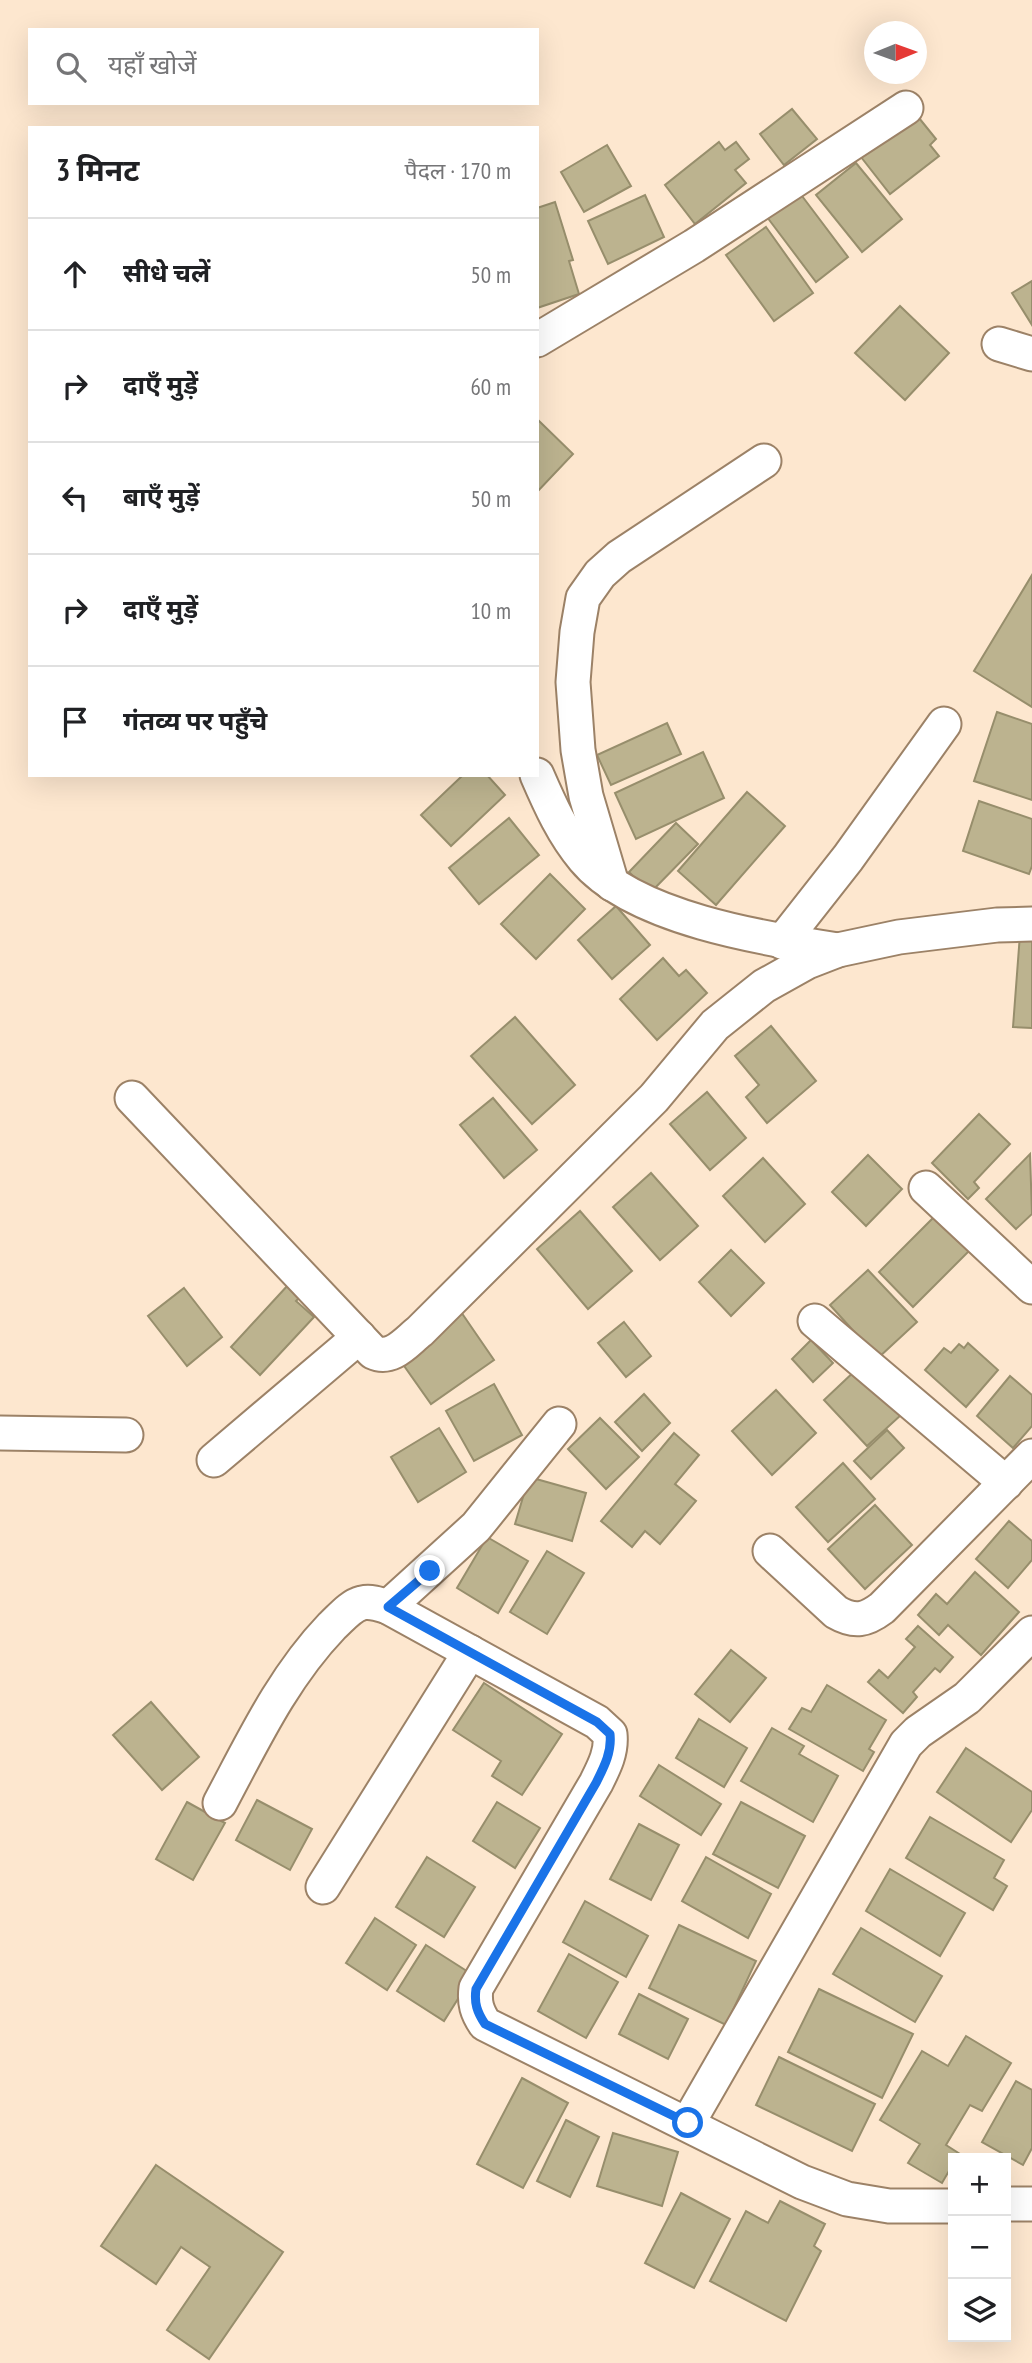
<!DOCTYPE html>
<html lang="hi">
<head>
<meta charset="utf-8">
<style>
  body { margin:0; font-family:"PT Sans Narrow","Noto Sans Devanagari",sans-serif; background:#f6f6f6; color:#202124 }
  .controls { position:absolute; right:21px; bottom:21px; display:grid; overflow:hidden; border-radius:0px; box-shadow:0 7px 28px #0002 }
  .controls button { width:63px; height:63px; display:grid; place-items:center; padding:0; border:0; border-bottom:2px solid #e0e0e0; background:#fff; color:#202124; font:35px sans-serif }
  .compass { position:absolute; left:864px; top:21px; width:63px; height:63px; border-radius:50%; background:#fff; box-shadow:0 7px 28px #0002; rotate:89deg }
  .stop { position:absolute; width:21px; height:21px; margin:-16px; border:5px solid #1a73e8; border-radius:50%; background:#fff }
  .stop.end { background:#1a73e8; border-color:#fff; box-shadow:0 2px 7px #0008 }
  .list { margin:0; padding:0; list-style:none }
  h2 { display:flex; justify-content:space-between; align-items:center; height:91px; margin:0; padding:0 28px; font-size:30px }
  h2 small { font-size:23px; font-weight:400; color:#757577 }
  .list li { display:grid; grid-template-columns:46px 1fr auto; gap:21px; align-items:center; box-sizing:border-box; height:112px; padding:0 28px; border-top:2px solid #e0e0e0 }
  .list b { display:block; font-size:26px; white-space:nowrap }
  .list em { font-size:23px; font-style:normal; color:#757577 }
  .icon { flex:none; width:38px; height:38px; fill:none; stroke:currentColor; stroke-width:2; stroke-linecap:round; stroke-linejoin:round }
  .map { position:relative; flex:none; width:1032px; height:2363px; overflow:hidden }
  .search { position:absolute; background:#fff; box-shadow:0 7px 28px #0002; left:28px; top:28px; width:511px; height:77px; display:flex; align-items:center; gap:18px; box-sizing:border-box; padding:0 24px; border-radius:0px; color:#757577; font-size:26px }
  .panel { position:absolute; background:#fff; box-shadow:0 7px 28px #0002; left:28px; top:126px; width:511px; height:651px; border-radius:0px }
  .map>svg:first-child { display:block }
  .building { fill:#bcb38f; stroke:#978e6c; stroke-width:2 }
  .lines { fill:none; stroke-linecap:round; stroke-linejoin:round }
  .street-casing { stroke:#9c8267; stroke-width:37 }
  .street { stroke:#fff; stroke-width:33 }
  .route { stroke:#1a73e8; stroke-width:9 }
</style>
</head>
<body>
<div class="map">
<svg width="1032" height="2363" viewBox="0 0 1032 2363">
  <rect width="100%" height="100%" fill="#fde7cf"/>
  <!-- building -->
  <g class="building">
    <polygon points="792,109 817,139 784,165 760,134"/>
    <polygon points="915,113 936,139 930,145 939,156 890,194 861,157"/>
    <polygon points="719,142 725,150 736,142 749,159 735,170 746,183 695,224 665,185"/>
    <polygon points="607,145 631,186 584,212 561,172"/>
    <polygon points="856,163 902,219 862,252 816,195"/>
    <polygon points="799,192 848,257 816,282 767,217"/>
    <polygon points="645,195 664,237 608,264 588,221"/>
    <polygon points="555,202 573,260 569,261 579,294 537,308 537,208"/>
    <polygon points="766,227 813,293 774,321 726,255"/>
    <polygon points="1032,281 1032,325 1012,293"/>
    <polygon points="900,306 949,353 905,400 855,353"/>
    <polygon points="537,419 573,454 537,492"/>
    <polygon points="1032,575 1032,707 974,671"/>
    <polygon points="997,712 1032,724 1032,800 974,781"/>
    <polygon points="667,723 681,754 611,785 597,755"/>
    <polygon points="703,752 724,798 636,839 615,793"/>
    <polygon points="463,775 487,775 505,795 451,846 421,815"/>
    <polygon points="747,792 785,826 716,905 678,871"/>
    <polygon points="979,801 1032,819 1032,866 1029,874 963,851"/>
    <polygon points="509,818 539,855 479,904 449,868"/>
    <polygon points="676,823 698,844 650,893 629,872"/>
    <polygon points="550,874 585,909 536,959 501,924"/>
    <polygon points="616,906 650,945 612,979 578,940"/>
    <polygon points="1020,934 1032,935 1032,1028 1013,1027"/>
    <polygon points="663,958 679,976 686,970 707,993 657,1040 620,999"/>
    <polygon points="515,1017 575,1085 532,1124 471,1056"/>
    <polygon points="771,1026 816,1081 767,1123 746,1097 759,1085 735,1056"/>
    <polygon points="707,1092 746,1138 710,1170 670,1124"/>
    <polygon points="493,1098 537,1150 504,1178 460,1125"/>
    <polygon points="979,1114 1010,1144 974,1182 979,1188 968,1199 932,1163"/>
    <polygon points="1030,1154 1032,1214 1016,1229 986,1199"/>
    <polygon points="868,1155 902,1189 866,1226 832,1192"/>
    <polygon points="763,1158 805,1204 765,1242 723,1196"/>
    <polygon points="651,1173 698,1226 660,1260 613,1207"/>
    <polygon points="580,1211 632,1271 588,1309 537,1249"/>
    <polygon points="940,1211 974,1246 913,1307 879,1272"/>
    <polygon points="731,1250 764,1283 731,1316 699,1282"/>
    <polygon points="868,1270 917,1322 878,1358 830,1305"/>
    <polygon points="289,1284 302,1295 296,1301 314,1317 260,1375 231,1347"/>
    <polygon points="184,1288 222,1337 187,1366 148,1316"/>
    <polygon points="459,1309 494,1360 431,1404 395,1353"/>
    <polygon points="624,1322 651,1356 626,1377 598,1343"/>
    <polygon points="811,1340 833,1363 813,1382 792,1359"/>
    <polygon points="968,1343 998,1370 966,1407 925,1370 944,1348 951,1353 959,1344 964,1348"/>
    <polygon points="858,1368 901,1415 867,1446 824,1400"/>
    <polygon points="1010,1376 1032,1395 1032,1426 1013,1448 977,1416"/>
    <polygon points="494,1384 522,1435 474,1461 446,1411"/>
    <polygon points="776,1390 816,1433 772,1475 732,1431"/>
    <polygon points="644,1394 670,1423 642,1451 615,1422"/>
    <polygon points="600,1418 639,1457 606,1489 568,1449"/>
    <polygon points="439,1428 466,1472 418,1502 391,1457"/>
    <polygon points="887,1430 904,1448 871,1479 854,1461"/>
    <polygon points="674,1433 699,1455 675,1484 696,1501 660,1544 645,1531 632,1547 601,1521"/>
    <polygon points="843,1463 875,1499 828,1542 796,1507"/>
    <polygon points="529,1477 586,1493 572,1541 515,1524"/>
    <polygon points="875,1505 912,1545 865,1589 828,1549"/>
    <polygon points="1009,1521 1032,1541 1032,1560 1008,1588 976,1559"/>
    <polygon points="487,1537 528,1561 498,1613 457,1588"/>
    <polygon points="547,1551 584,1573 547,1634 510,1612"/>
    <polygon points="975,1572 1019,1612 981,1655 948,1625 939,1635 918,1615 936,1594 947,1604"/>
    <polygon points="918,1626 953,1657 940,1672 935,1668 913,1692 917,1697 903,1713 868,1682 879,1670 888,1678 915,1647 906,1639"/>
    <polygon points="731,1650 766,1678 730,1722 695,1694"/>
    <polygon points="484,1683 562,1734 522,1795 492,1776 501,1761 453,1730"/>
    <polygon points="827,1685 886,1720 869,1749 874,1752 863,1771 789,1729 802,1708 811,1712"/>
    <polygon points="151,1702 199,1757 162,1790 113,1735"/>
    <polygon points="699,1719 747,1748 724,1787 676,1758"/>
    <polygon points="772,1728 804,1746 799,1754 838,1776 813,1822 741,1781"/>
    <polygon points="966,1748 1032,1792 1032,1810 1011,1842 937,1792"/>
    <polygon points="659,1765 721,1804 701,1835 640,1796"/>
    <polygon points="257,1800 312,1829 290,1870 236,1840"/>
    <polygon points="187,1802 225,1823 193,1880 156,1859"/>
    <polygon points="497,1802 540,1828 515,1868 473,1841"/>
    <polygon points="741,1802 805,1836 778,1888 713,1854"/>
    <polygon points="930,1817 1004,1860 994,1878 1007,1886 993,1910 906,1858"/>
    <polygon points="639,1824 679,1845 651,1900 610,1879"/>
    <polygon points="427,1857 475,1887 444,1937 396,1907"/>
    <polygon points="706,1857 771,1894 748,1938 682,1901"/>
    <polygon points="890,1869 965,1913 940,1956 866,1911"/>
    <polygon points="585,1901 648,1936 626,1977 563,1942"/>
    <polygon points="375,1918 416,1945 387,1990 346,1963"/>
    <polygon points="679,1925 756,1961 726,2025 649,1988"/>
    <polygon points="861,1928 942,1976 915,2022 833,1974"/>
    <polygon points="426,1945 473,1975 444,2021 397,1991"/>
    <polygon points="569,1954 618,1982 586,2038 538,2011"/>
    <polygon points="819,1989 913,2034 882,2098 788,2052"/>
    <polygon points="639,1994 688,2019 668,2059 619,2034"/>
    <polygon points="966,2036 1011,2063 982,2111 970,2105 946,2145 960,2154 957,2158 953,2158 953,2164 942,2183 908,2163 920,2144 880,2120 922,2051 948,2066"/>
    <polygon points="779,2057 875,2104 852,2151 756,2105"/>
    <polygon points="522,2078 568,2103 523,2188 477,2164"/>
    <polygon points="1016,2081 1032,2090 1032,2148 1023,2165 982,2142"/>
    <polygon points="566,2120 599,2137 570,2197 537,2181"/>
    <polygon points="613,2133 678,2152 662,2206 597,2186"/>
    <polygon points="156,2165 283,2252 209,2359 167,2330 210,2267 181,2247 156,2284 101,2246"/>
    <polygon points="681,2193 730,2219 694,2288 645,2263"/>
    <polygon points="780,2201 825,2224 814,2246 821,2251 786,2321 710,2281 746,2211 768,2223"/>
  </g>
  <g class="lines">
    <defs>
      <g id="street">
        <polyline points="537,340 694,246 906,108"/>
        <polyline points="999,344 1032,354"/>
        <path d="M537 775C550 805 563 834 584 859 633 918 765 939 838 950"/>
        <polyline points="612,884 586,796 578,750 573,682 577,632 583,598 600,574 619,557 764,461"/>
        <polyline points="782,942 848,858 944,724"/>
        <path d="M132 1098 373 1352C392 1361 406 1342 420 1331L654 1098 715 1025 764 986 807 962 838 950 899 937 997 925 1032 924"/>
        <polyline points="926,1188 1032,1287"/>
        <polyline points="815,1321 1006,1483"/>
        <polyline points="0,1433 126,1435"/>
        <polyline points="214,1460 359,1337"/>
        <path d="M770 1551 836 1612C855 1623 866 1620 882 1608L1032 1456"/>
        <polyline points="388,1607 476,1527 559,1424"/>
        <path d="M220 1803C253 1741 283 1677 332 1626 341 1618 350 1606 362 1603 371 1601 379 1604 388 1607L597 1722 610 1734C612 1752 604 1767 596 1783L476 1988C474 2003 477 2012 485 2024L802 2182 847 2199 889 2206H953"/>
        <polyline points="323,1887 470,1652"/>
        <polyline points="688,2123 906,1744 918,1732 967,1698 1032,1633"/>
        <polyline points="1006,2204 1032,2204"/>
      </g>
    </defs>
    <!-- street casing -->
    <use href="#street" class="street-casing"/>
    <!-- street -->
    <use href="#street" class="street"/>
  </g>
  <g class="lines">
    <!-- route -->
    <path class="route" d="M430 1571 388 1607 597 1722 610 1734C612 1752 604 1767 596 1783L476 1989C474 2003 477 2012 485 2024L688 2123"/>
  </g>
</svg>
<div class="controls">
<button>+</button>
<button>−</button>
<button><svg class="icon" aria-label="layers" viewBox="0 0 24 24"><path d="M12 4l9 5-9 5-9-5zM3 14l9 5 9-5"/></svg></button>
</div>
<svg class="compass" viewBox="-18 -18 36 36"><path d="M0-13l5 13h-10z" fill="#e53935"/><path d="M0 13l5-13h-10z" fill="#757577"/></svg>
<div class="stop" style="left:688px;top:2123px"></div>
<div class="stop end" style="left:430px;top:1571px"></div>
<div class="search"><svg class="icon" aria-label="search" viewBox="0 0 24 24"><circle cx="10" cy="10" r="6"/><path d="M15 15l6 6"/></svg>यहाँ खोजें</div>
<section class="panel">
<h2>3 मिनट<small>पैदल · 170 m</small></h2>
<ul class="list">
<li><svg class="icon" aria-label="ahead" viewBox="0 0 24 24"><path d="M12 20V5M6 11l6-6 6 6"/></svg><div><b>सीधे चलें</b></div><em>50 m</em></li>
<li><svg class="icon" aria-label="right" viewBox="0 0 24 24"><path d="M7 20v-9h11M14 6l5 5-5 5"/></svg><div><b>दाएँ मुड़ें</b></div><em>60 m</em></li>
<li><svg class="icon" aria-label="left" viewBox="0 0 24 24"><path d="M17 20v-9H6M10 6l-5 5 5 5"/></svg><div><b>बाएँ मुड़ें</b></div><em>50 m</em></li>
<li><svg class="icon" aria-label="right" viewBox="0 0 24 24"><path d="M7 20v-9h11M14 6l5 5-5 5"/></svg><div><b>दाएँ मुड़ें</b></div><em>10 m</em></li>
<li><svg class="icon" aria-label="arrive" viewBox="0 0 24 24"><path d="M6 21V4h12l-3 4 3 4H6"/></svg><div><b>गंतव्य पर पहुँचे</b></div></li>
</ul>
</section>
</div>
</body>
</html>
